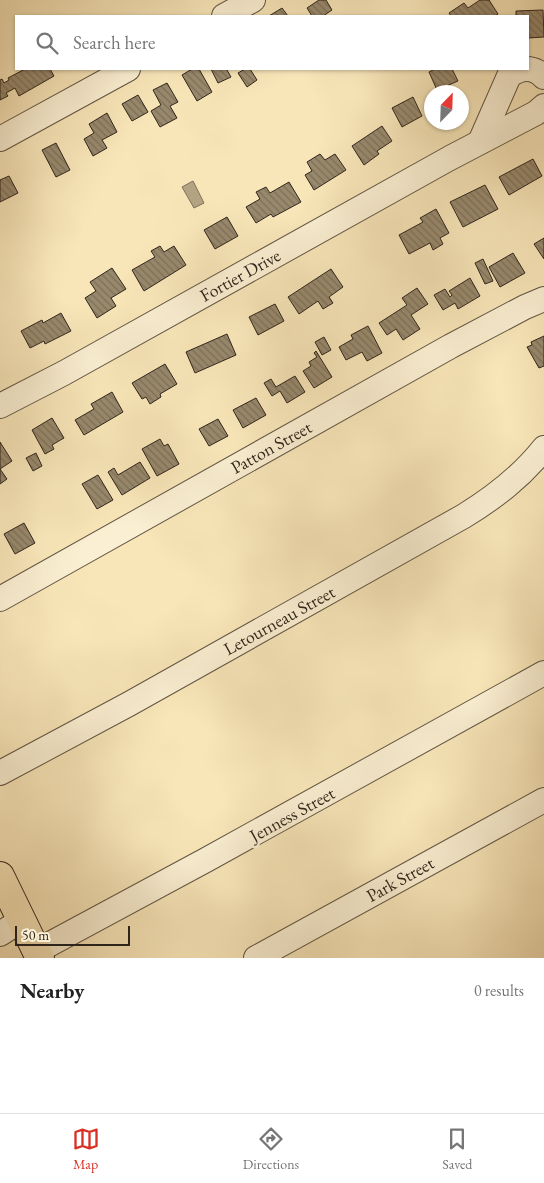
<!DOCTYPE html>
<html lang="en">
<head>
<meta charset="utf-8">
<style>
  body { margin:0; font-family:"EB Garamond",serif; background:#f2f2f2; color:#222 }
  .compass { position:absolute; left:424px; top:85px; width:45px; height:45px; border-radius:50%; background:#fff; box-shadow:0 1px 4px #0004; rotate:23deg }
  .scale { position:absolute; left:15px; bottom:12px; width:115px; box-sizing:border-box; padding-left:5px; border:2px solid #2f251b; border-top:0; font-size:14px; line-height:18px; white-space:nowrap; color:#2f251b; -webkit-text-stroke:4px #faefd2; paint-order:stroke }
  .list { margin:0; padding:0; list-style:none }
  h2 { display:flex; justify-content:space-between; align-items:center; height:65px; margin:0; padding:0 20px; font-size:21px }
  h2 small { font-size:16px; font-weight:400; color:#767676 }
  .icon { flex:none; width:28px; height:28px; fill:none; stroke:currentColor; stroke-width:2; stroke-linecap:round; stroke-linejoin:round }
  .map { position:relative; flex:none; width:544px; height:958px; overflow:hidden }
  .search { position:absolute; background:#fff; box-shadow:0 1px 4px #0004; left:15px; right:15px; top:15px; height:55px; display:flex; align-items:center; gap:12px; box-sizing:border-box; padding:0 18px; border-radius:0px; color:#767676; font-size:19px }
  .sheet { height:155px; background:#fff }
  nav { display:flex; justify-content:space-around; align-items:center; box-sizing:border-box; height:70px; border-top:1px solid #e0e0e0; background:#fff; font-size:14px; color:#767676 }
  nav a { display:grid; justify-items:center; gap:2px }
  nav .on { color:#d93025 }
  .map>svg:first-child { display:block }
  .water { fill:#b4a483; stroke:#7f7159 }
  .building { fill:url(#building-back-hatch); stroke:#2f251b }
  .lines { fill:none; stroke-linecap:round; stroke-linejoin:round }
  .minor-casing { stroke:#615542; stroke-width:26 }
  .major-casing { stroke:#2f251b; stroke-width:30 }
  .minor { stroke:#faefd2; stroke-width:24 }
  .major { stroke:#f8e6b9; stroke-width:28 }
  .labels { text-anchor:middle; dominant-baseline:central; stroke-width:5; stroke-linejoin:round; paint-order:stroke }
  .street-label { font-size:18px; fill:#2f251b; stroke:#faefd2 }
</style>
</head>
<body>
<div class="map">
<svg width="544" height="958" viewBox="0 0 544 958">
  <defs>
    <pattern id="building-back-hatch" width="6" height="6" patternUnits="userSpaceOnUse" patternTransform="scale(1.25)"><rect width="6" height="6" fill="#98896d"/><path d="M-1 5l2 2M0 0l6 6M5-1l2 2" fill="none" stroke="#7c7059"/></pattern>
  </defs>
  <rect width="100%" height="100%" fill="#f8e6b9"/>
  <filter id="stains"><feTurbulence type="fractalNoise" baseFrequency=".004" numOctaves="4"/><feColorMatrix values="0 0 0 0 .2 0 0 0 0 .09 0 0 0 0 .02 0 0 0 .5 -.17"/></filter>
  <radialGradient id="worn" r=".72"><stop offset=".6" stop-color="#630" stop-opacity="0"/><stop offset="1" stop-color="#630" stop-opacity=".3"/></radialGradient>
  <!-- water -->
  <polygon class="water" points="193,181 204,203 194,208 182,187"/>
  <!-- building -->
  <g class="building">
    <polygon points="319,0 326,0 332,10 323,16 312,16 307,8"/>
    <polygon points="480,0 489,0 498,14 495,16 451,16 449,13 464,3 468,8"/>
    <polygon points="282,8 288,16 269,16"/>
    <polygon points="543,10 544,37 528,38 528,16 516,16 516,11"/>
    <polygon points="25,69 50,69 54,76 19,96 15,88 6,93 8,96 0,100 0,80 2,79 4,83 9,80 8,78"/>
    <polygon points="192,69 199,69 212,92 197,101 182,75"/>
    <polygon points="211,69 229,69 227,70 231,77 218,83"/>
    <polygon points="245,69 250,69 257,80 247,87 238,73"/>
    <polygon points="435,69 452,69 458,81 437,90 429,72"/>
    <polygon points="167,83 178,102 170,106 177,118 160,127 151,111 161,105 153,90"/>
    <polygon points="138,95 148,112 132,121 122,104"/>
    <polygon points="413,97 422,116 402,127 392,108"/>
    <polygon points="107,113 117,132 102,140 107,148 93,156 84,139 94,133 89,124"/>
    <polygon points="382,126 392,141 377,151 379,154 364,165 352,146"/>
    <polygon points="56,143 70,170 56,177 42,150"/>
    <polygon points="320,154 325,160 335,154 346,170 314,190 305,175 312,171 307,162"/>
    <polygon points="533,159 542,176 509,195 499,177"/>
    <polygon points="9,176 18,193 0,202 0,180"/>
    <polygon points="289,182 301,202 273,217 271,214 256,223 246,207 260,199 256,192 266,187 270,193"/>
    <polygon points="485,185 498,209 463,227 450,202"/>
    <polygon points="436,209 449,233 440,238 443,244 433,250 430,243 409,254 399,235 423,222 420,218"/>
    <polygon points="227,217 238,236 215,249 204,230"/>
    <polygon points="544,238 544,259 534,244"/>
    <polygon points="160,246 164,252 174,246 186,265 144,291 132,270 155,257 151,251"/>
    <polygon points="513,253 525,273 500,287 489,267"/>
    <polygon points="483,259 493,281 485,284 475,263"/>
    <polygon points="112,268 126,289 111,298 116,306 97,318 85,298 96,291 90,282"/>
    <polygon points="331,269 343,287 329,297 333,303 323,309 318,301 299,314 288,297"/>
    <polygon points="470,278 480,296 458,309 455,303 443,310 434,295 445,289 450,297 452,295 449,291"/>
    <polygon points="417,288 428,304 411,315 420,329 403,340 396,329 387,335 379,323 407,305 402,298"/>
    <polygon points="275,304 284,321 258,335 249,317"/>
    <polygon points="61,313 71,331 45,344 44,341 30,348 21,331 42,320 43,323"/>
    <polygon points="368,326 382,353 367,361 362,352 346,360 339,347 353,339 351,335"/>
    <polygon points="227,334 236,355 195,373 186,352"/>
    <polygon points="544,336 544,366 539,368 527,347 532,345 531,342"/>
    <polygon points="324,337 331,350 322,355 315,342"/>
    <polygon points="316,351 332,377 314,388 303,371 311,366 309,362 317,357 314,353"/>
    <polygon points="165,364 177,384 160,394 161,397 150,404 146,397 142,399 132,383"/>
    <polygon points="295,376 305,392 287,403 280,391 272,396 264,383 271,379 276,387"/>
    <polygon points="112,392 123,412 84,435 75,420 94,409 91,404"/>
    <polygon points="256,398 266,415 243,428 233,410"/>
    <polygon points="52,418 64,438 52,445 54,449 45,454 32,430"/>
    <polygon points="218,419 228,436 209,446 199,429"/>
    <polygon points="160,439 164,446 168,444 179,464 157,476 142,449"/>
    <polygon points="0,442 12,461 0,469"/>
    <polygon points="36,453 42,466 33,471 26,458"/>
    <polygon points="140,462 150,478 122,495 108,472 114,468 118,475"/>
    <polygon points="0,469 7,479 0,484"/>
    <polygon points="98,475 113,500 97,509 82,484"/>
    <polygon points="24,523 35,543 15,554 4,534"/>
  </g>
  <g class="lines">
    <defs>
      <g id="minor">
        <polyline points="224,16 253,0"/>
        <polyline points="0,139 128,69"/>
        <path d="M480 142 509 76C521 67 533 66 544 77"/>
        <polyline points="0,406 64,373 450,158 536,113 544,106"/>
        <polyline points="0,599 451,346 525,307 544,299"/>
        <path d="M0 773 129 704 464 516C495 497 521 477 544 448"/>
        <polyline points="0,934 22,920"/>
        <polyline points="37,951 206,860 544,673"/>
        <polyline points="256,958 544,800"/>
      </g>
      <polyline id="major" points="0,876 40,958"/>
    </defs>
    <!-- minor casing -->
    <use href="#minor" class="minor-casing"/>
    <!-- major casing -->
    <use href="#major" class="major-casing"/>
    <!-- minor -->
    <use href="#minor" class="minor"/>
    <!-- major -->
    <use href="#major" class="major"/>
  </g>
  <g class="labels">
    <!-- street labels -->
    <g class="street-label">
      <text transform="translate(240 275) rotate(-29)">Fortier Drive</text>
      <text transform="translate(271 447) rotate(-29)">Patton Street</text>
      <text transform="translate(279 620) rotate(-29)">Letourneau Street</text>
      <text transform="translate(292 814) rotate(-29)">Jenness Street</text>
      <text transform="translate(400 879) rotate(-29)">Park Street</text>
    </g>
  </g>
  <rect width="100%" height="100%" filter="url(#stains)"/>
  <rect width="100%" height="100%" fill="url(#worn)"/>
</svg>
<svg class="compass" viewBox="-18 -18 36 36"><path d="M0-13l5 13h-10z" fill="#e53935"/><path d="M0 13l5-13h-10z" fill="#767676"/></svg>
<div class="scale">50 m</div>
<div class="search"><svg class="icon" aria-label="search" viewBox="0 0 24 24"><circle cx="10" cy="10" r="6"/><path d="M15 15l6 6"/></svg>Search here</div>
</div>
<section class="sheet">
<h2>Nearby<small>0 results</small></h2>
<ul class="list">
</ul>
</section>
<nav>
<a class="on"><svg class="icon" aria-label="map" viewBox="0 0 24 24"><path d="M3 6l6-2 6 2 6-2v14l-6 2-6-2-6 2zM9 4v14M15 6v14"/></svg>Map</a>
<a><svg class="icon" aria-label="directions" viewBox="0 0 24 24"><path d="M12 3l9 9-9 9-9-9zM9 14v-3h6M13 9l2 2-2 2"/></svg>Directions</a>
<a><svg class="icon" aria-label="saved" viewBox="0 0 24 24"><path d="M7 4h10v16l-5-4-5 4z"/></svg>Saved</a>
</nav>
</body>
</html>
